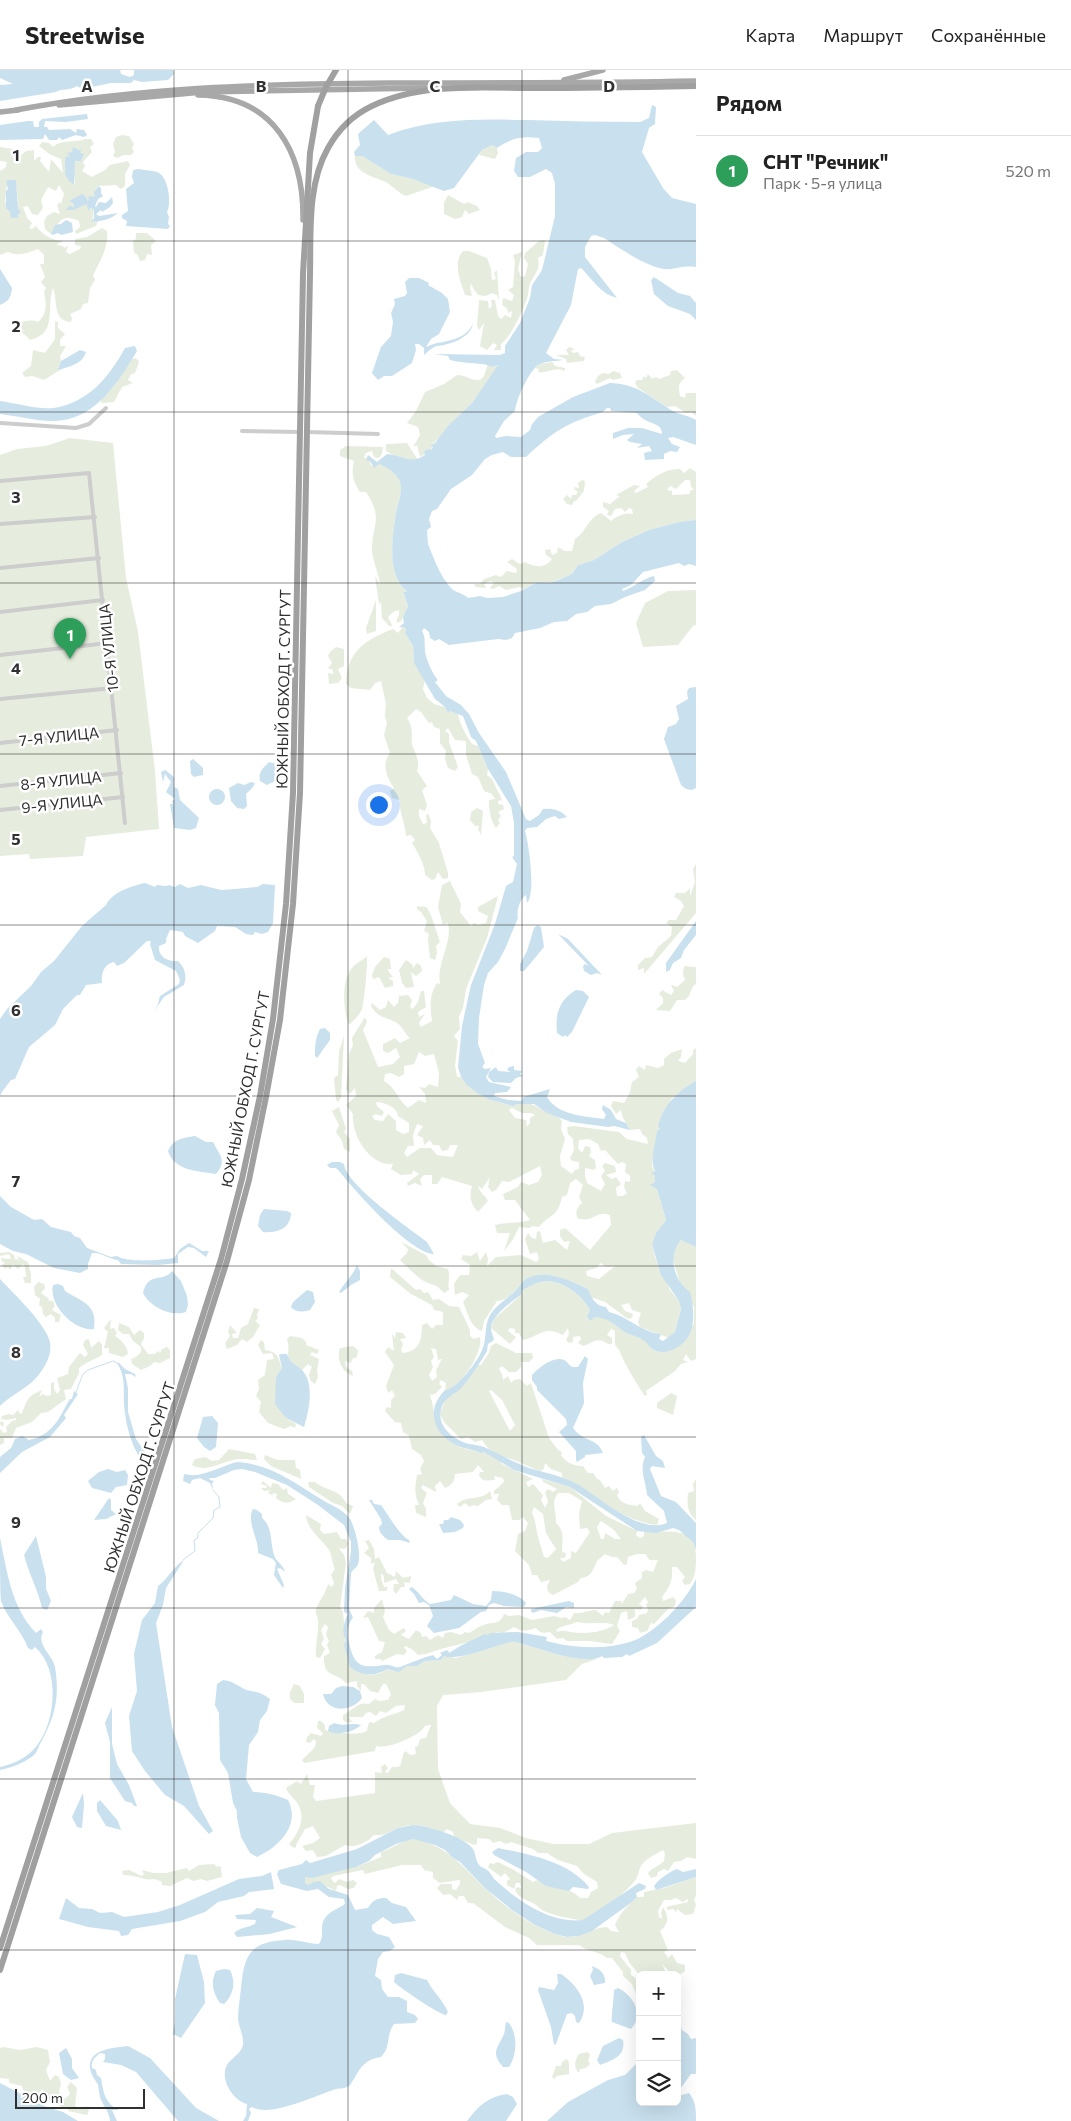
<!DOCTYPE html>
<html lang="ru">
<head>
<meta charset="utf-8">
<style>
  body { margin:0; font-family:Commissioner,sans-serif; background:#f2f2f2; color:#222 }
  .controls { position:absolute; right:15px; bottom:15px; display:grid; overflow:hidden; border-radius:8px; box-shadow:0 5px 20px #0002 }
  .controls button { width:45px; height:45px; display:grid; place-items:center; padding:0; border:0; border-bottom:1px solid #e0e0e0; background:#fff; color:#222; font:25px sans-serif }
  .scale { position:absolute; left:15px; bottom:12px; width:130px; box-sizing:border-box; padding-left:5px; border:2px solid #303030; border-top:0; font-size:14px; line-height:18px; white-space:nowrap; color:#303030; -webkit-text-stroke:4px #fff; paint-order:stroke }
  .you { position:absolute; left:378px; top:734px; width:18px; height:18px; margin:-12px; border:4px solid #fff; border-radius:50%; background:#1a73e8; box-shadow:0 0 0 8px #1a73e833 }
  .badge { display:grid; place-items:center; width:32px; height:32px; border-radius:50%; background:#0b8043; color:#fff; font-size:16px; font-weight:700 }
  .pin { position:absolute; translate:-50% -41px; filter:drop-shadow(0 1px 2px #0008) }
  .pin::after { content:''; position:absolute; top:26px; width:18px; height:15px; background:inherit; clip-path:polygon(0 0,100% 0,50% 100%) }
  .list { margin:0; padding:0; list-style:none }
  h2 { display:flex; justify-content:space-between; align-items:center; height:65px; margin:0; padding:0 20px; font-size:21px }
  h2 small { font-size:16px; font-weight:400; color:#767676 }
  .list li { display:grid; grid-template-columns:32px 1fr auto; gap:15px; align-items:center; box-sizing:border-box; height:70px; padding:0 20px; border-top:1px solid #e0e0e0 }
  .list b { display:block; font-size:19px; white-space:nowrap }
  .list p { margin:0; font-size:16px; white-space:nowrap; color:#767676 }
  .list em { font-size:16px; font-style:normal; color:#767676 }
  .icon { flex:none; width:28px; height:28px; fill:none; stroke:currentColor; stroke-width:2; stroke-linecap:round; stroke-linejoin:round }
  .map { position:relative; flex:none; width:696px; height:2051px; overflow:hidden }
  header { display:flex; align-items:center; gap:30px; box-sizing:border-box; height:70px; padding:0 25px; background:#fff; border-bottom:1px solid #e0e0e0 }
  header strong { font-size:24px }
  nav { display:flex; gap:28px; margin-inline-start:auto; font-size:18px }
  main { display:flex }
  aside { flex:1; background:#fff }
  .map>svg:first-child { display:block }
  .green { fill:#e6edde; fill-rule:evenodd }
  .water { fill:#c9e0ee }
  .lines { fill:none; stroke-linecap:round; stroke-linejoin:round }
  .stream { stroke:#c9e0ee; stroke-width:1 }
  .minor { stroke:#cdcdcd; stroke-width:4 }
  .primary { stroke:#a8a8a8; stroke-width:5.5 }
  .trunk { stroke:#a0a0a0; stroke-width:6 }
  .trunk-bridge { stroke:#a0a0a0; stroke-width:6 }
  .grid { fill:none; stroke:#303030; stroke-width:1; stroke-opacity:0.55 }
  .labels { text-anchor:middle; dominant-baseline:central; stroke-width:5; stroke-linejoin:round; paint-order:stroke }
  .street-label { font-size:15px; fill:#303030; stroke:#fff }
  .grid-label { font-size:16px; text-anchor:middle; font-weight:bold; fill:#303030; stroke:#fff; stroke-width:5; stroke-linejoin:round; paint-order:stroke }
</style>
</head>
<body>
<header>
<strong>Streetwise</strong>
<nav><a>Карта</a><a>Маршрут</a><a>Сохранённые</a></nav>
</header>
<main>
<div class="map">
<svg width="696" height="2051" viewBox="0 0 696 2051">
  <rect width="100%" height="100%" fill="#fff"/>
  <!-- green -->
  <g class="green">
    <polygon points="122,65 129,66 134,74 132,78 134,82 131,85 124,85 117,88 113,86 115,82 113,74 116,67"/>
    <path d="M85 69H91L94 74 90 77 92 82 83 92 85 96 82 101 92 107 105 100 110 95 128 91 130 95 125 104V116L121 119 116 115 98 116 96 118 95 127C84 133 79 127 69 131L74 134V138L67 140 87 133 89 140 92 138 94 140 92 152 98 151 96 156 76 164 75 161 80 157 79 151C62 143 59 152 51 164L45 159 44 152 47 146 54 142 60 144 57 135 60 132 61 134 64 124 59 115 56 121 48 117 41 130 43 138 38 145 32 144 28 136 23 137 27 148 32 153 29 158 32 159 36 156C43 165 51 170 63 171L56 175 63 176 64 178 68 176 66 182 70 184 80 179 81 176 75 175V169L87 167 102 158 107 161C109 176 100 192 93 205L95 210 90 218 88 233 83 234 81 239 70 244 72 248 71 252C52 251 58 230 53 218 46 238 58 264 30 270L24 264 16 260 15 255C23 251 30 249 38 252 48 243 46 233 44 221L46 218 41 212 45 207 40 194H44V185L38 179C27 183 19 187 8 182L0 185V101L6 97 7 92 0 91V77L13 79 18 88 26 81 34 80V91L38 87H41L40 91 49 102 51 89 63 103 61 89 51 85 39 76 42 72 49 73 53 77C61 69 75 73 85 69ZM79 81 80 84 73 96 75 114 65 104 71 87ZM7 114 17 117 18 138 20 143 5 132Z"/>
    <polygon points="492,75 497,78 498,83 495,89 479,85 482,80"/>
    <path d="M355 86H362L391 104 413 109 435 116 406 126C398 123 393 116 386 112 373 106 354 104 355 86Z"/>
    <polygon points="448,125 464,134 468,132 477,136 480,140 469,144 465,140 462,147 455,149 444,144 444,133"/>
    <polygon points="136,163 147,163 156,171 151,175 152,185 147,184 145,190 140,191 137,184 134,183 133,171 136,169"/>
    <path d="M545 170 543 185 538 188C541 200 534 204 530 214 528 218 529 221 528 225 525 237 511 267 501 274V280H494L497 275 493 273 487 280 480 276 484 253 479 260 477 255 479 230 488 231 489 239 492 236 491 230H495L498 246 501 249 505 245 511 248 512 241 508 243 507 238 502 235 503 228 512 231 514 225 508 220 513 217 515 191 513 185 522 182 518 199 521 207 525 206 528 194 524 188 525 183 539 171Z"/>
    <path d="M463 181H469L487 188 491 199 492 210 496 209 494 203 497 200 499 231 497 225 492 223 486 226 478 225 473 218 471 213 470 218 472 226 465 225C461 212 452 193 463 181Z"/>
    <polygon points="55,251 58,252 58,258 65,264 60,270 60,276 66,276 60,286 61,291 58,298 60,300 44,310 32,306 25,307 22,303 31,296 33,280 45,283 55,269"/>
    <polygon points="569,277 575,279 571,281 573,283 578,282 580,286 585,287 584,291 567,293 566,289 556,285 569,285 566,280"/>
    <polygon points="136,288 139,292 135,303 131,304 128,310 133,313 122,317 114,332 102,333 100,330 112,318 132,289"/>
    <path d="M552 292 555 296 565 298V301C553 296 549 304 538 302L539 299 535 298 540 294Z"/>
    <path d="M488 294 493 297 499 295 472 333 431 376 433 377 425 384 420 387 417 375 413 377 420 365 418 357 407 353 416 341 425 322 444 314 457 305C466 305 471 311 480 310L484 306Z"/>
    <path d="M677 300 685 308C677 314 679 318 680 326L685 328 686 323H696V346L691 342 686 343 675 336 667 337 638 318 635 313 637 310H642L644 306 646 308 648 304 652 309 656 307 659 309 670 305 671 301Z"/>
    <polygon points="613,301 620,303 622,308 613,310 610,308 597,314 595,312 598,306 603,303 609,304"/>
    <polygon points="70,368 113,373 126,508 138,562 155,701 159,759 86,767 83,786 30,789 29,784 0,786 0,385 17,379 46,376"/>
    <polygon points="407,373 418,390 414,391 391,384 386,381 386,374"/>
    <path d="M346 376 383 377 382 384 379 388 374 387 372 381 366 383 364 387 370 391 371 396 379 394C389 397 401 406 401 418 401 428 396 439 395 449 392 472 387 507 408 523H403L408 536 401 551 397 553V549L399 545V540L393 542 388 547 392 555 390 557 382 548 381 532 379 534 375 506 380 515C379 503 372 489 372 481 372 452 384 450 366 422H360C353 412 351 403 354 391L340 386V380Z"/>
    <path d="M690 398 696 402V450L679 452 649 460 622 472 594 490 578 495 572 504 549 513 537 512 524 519 520 517 506 520 499 516 493 519 490 518 494 513 491 511 484 514 486 518 476 517 474 514H480L484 509 496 505 501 507 507 501 516 503 517 499 507 492 512 489 520 494 525 492C534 497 545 499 552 489L546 485 545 480 550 479 552 485 557 483 558 477 565 481H572L575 469C586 462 588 448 601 443L611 451C617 446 626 442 633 444L632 439 629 438 625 442 621 438 615 439 611 446 607 445 609 441 603 437V432L610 434 620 426 616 425 634 415 640 416 634 421 636 423 648 417 646 414C657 405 666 399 680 399L684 403ZM685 410H690L691 417 694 419 690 421V424L672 425V421L667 420 670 416 676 419Z"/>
    <polygon points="582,410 585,411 584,421 576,431 574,431 572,435 567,434 563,429 567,425 571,429 572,425 576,425 578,422 575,420 574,417 579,418 578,413"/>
    <polygon points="696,520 696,555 693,556 678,575 643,577 636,553 645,533 668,521"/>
    <polygon points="376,530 376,561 367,564 366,558"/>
    <path d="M402 558H406L405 563 413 576 414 593 425 610 423 619 427 628 434 634 445 637 448 643 450 641 458 644C460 655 466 665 472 674L478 676 488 699 487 705 492 709 502 730 498 731V734L503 735 504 739 498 742 501 746 498 750 500 753 496 758C490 749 489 740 489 730L495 729 492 724 484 721 478 707 472 704 466 685V671L455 670 448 658 445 661 449 664V672L458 697 455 701 448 698 445 689 446 681 440 673V659L434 657 432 652 429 653 421 642 416 639 407 648C416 662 409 668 413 677 416 685 420 691 417 701L427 716 422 720 427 735 425 741 419 739V746L423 754 427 753 426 746 428 743 431 751 430 758 439 773 448 803V808L443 809 438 802 435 809 432 810 425 805C425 795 418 782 412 773L415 770 411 765 406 766C405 752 399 743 400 730L392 728 390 721 394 718C387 708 381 694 390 683L384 665 387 653 385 647 386 634 381 611 375 613 370 620 351 618 346 614C347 581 365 570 393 559L398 563Z"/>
    <polygon points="336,577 344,579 344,596 338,599 342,608 338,613 329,614 328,603 333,604 333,600 328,598 332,593 328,586 330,582"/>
    <polygon points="477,738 483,741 481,765 478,759 479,756 475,756 470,750 471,742"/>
    <polygon points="696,794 696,843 644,904 644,898 638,900 638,895 645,888 652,887 658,877 671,866 672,857 666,853 669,850 676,850 684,836 681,831 674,827 676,823 685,823 690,818 690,826 695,812 693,799"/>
    <path d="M450 811 461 834 460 842 471 856 474 853 478 855 486 853 488 846 478 841V837L498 826 487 868 466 919 463 938 459 947 460 959 454 966 458 971 455 995 457 1007H461C474 1025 492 1031 513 1036 528 1028 535 1037 548 1043 553 1046 558 1045 562 1051L561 1059 565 1069 560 1086 561 1096 572 1104 575 1100 579 1099V1092L572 1091 570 1088 574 1080 573 1069 568 1064 567 1057 574 1056 619 1062 627 1069 648 1074 647 1068 642 1064 640 1059 630 1060 622 1046 621 1040 616 1044 611 1036 613 1031 624 1033 630 1022 632 1012 639 1007 636 1000 639 996 645 1000 646 995 658 998 664 995V989L671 983 682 979 681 987 678 991 685 993 693 984V980L696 978V1011L671 1029 653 1085 652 1096 656 1105 657 1119 666 1150 656 1163 652 1174 655 1187 670 1220 679 1231 681 1239 675 1262 669 1268 640 1257 638 1252 641 1243 632 1240 629 1233 621 1235 625 1241 633 1244 632 1248 628 1249 605 1232 590 1227 588 1219C572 1211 540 1198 524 1211 515 1219 510 1230 497 1231L484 1251 482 1261C470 1257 468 1243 463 1232L469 1225 462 1222 455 1225 454 1214 460 1205H469L470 1195 461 1189 463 1185 471 1186 477 1182 480 1191 486 1182 488 1189 487 1196 496 1187 521 1185 536 1192 539 1189 537 1182 530 1184 525 1169 528 1163 532 1168 536 1169 537 1162 540 1161 543 1173 555 1170 567 1180 570 1171 564 1172 560 1166V1160L565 1158 590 1180 611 1155 610 1145C599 1141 597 1147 588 1149 585 1150 582 1149 578 1149 575 1142 576 1138 582 1133L579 1127 583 1115 576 1109 570 1113 567 1125 562 1127C557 1149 550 1143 539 1157L533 1156 529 1158 519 1157 512 1171 504 1181 510 1163H497L495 1155C507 1152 519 1154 530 1150L515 1130H505L503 1124 518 1117 521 1112 529 1115 538 1112 542 1105 540 1096 509 1112 502 1111 496 1120 492 1122 488 1117 490 1107 482 1119 478 1116C480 1123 485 1125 488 1131L478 1142C470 1133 469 1126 472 1116L442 1107 437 1114H432V1105H424L420 1109 422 1116 415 1113 408 1116 407 1113 419 1104 413 1100 412 1104 401 1105 391 1099 393 1094C369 1096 351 1064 353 1044L346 1035 356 1026 355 1018 350 1024 346 1019 349 984 353 975 352 968 365 947 367 952 363 960 378 997 393 994 400 987 396 978 388 983 383 981V974L395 968 400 973 410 968C405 964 402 956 397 953 385 946 379 949 371 936L372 933 380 940 386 937 388 930 394 937 398 933 399 926 408 925 412 930 410 937 413 939 418 932 421 921H424L426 937 418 942 419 947 425 944 419 953 421 957 432 951C430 936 429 926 437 913L440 914C436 893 453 873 448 853L443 855 438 837 442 815ZM419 982 425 986 434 984 439 1003 438 1017 429 1014 425 1018 419 1017 425 1024 426 1033 419 1030 408 1038C398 1030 396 1018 384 1011L385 1004 391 1003 399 1007 404 1004V996L414 994ZM376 1032C384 1032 397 1037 398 1046L409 1053V1062L403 1064 396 1060V1051L388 1044 383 1051 375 1050 372 1046 376 1044 382 1046 384 1042 377 1036ZM512 1038 522 1043H531L535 1045 530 1048V1053L527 1057 526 1050 515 1048 509 1040ZM417 1054 423 1056 417 1065 423 1068 424 1075 430 1070 433 1075H439L442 1081 448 1080 450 1075H458L453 1087 437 1085 431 1078H420L407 1087 404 1083 408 1076H414L413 1065ZM589 1069 598 1074 601 1081 605 1080 618 1094 622 1092 626 1094 625 1102 630 1106V1112L625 1111 624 1117 627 1123 623 1126H617L616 1118 621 1114 616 1107 612 1109 606 1105 616 1102 615 1096 605 1093 602 1096 605 1101 601 1106 605 1114 601 1121 587 1113 585 1106V1098L594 1100 596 1098 595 1090 589 1086 591 1082 590 1077 585 1076 582 1083 578 1078 579 1070ZM601 1193 606 1197 615 1196 599 1209 587 1206 586 1201 596 1198Z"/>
    <path d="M417 836C420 837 423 836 426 837 430 839 438 866 440 872L436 876 437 883 435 890 430 888 428 869 429 864 424 861 427 851 421 842 417 839Z"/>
    <path d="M367 886C368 891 364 935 362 939 359 946 354 950 349 955 343 941 341 911 352 898 355 894 363 890 367 886Z"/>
    <polygon points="384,887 390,889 391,899 387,899 393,907 388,908 393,911 393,916 385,918 379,907 373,909 372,905 375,897"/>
    <polygon points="406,890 412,894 413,898 417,893 421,896 422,901 416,906 411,902 414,917 406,918 402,913 399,900"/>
    <polygon points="684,896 696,897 696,914 693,916 689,926 685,930 677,930 670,941 656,940 663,933 663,928 659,924 662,920 671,925 674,921 671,915 677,917 685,910 683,904"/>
    <polygon points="344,966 341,1028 338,1032 336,1030 334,1008 338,1005 339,981"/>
    <polygon points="339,1037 346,1059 344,1062 350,1069 350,1082 344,1079 342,1071 336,1062 339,1055 332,1041"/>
    <path d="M681 1170 696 1177V1289L691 1291 686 1284 683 1290 688 1292 681 1294 675 1301 646 1321 647 1325 645 1326C638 1316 631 1304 625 1293 621 1286 621 1281 615 1275V1261L611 1259 607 1265 612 1268V1274H608C596 1266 594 1273 583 1276L578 1273 581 1269 580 1266 573 1267V1272L569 1273 566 1270 569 1264 568 1258 563 1265C544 1255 540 1266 523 1270L519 1263H515V1259L510 1258 508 1261 516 1267 510 1274 491 1258 494 1249 521 1225V1220C528 1218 534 1213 540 1212 559 1208 581 1223 590 1240L587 1246 606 1248 627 1263 645 1270 652 1279 659 1282 694 1254V1237L681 1216 672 1187 675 1178Z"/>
    <path d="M401 1172 426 1185 429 1190 436 1196 448 1199C451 1210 447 1212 449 1220L444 1223C434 1212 435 1217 424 1211 415 1206 408 1197 400 1190L407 1183 408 1179Z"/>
    <polygon points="9,1182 14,1185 15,1189 19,1190 17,1186 28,1192 31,1205 31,1213 25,1213 23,1207 26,1207 25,1197 23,1194 18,1199 13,1195 10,1200 8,1197 5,1199 2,1195 5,1192 2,1192 1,1188 9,1189 11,1188 9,1184 0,1186 0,1183"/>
    <path d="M391 1198 416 1220 420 1219 424 1223 428 1222 433 1230 439 1229 449 1236 459 1237 470 1260V1266L474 1269 480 1267C484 1281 459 1321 445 1320L446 1313 441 1310 439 1314 442 1317 435 1324 430 1325C437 1346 432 1364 458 1376 465 1380 474 1380 481 1383L484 1382 500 1390 502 1394 533 1409 526 1412 528 1417 533 1414 543 1425 541 1430 545 1438 548 1432 545 1422 548 1419 553 1422 557 1419 543 1412 542 1409 570 1417 606 1446 637 1461 636 1465 640 1468 644 1466V1461C665 1464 696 1453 696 1487 696 1497 696 1505 690 1514L685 1515 682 1511 685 1507 677 1497H672C673 1510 670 1517 662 1527L663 1531 673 1527 676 1530 675 1536 668 1539 654 1554 651 1553 647 1561 640 1563 638 1558 632 1557V1551L637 1549 639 1545 647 1543 648 1539 646 1535 648 1532 645 1527 639 1534 643 1537 641 1540 635 1539V1547L628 1550 627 1541 621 1543 617 1556 620 1561 612 1574 590 1571H567L563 1568 557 1569 550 1562C544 1563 540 1564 536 1558 528 1561 521 1562 514 1557L503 1563 497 1562C480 1571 459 1574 441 1579 433 1581 426 1585 418 1585L413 1580 406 1576 404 1577 407 1581 404 1585 397 1584 382 1591 380 1589H375V1586L382 1582 385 1572 379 1571 368 1547 363 1548 368 1541 374 1543V1538L382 1529 385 1541 383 1547 389 1560 394 1564 404 1558 406 1561 401 1565 409 1569 416 1560 421 1563 422 1567 426 1566 430 1570 438 1565 443 1568 445 1563 451 1562 461 1565 465 1562 469 1563C474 1560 479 1556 484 1555 494 1551 499 1556 504 1544L509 1546 519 1545 532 1550 554 1546 561 1548 565 1547 570 1550 574 1543C582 1544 588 1540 596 1540L603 1546 605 1542 609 1543 615 1531H621L622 1534 628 1524 634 1523 637 1519 635 1513 642 1508V1502L646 1500 653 1502 658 1490C651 1490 649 1492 646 1484H637L628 1487 627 1494 624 1495 617 1487H612L605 1484C603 1486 600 1488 598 1490 593 1497 593 1507 581 1508L578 1512 553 1525 548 1522 547 1516 550 1510 541 1512 537 1505H532L529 1495 515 1481 518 1464 525 1461 528 1453 523 1447 519 1450H512L509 1435H502L497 1430 499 1424H494V1421L504 1412 503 1408 494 1406 495 1410C487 1410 483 1413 479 1405L480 1402H484L478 1395 473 1402 455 1404C455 1411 452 1415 445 1418L440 1411 435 1416 436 1422 423 1415 421 1418 427 1423 423 1433 426 1439V1447L416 1443 415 1435H419C414 1424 415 1417 417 1405L422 1404 420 1399 424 1391 421 1385 412 1379 409 1366 403 1362 401 1353 395 1352 385 1341 387 1337 391 1338V1330L395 1326 392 1320 388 1323 386 1316 394 1295 385 1282 388 1277 394 1281 392 1264 395 1268 396 1262 403 1263 406 1268 400 1269 403 1274 401 1280 403 1283C419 1281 422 1271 422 1255L427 1253 432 1259 436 1255H443V1242L434 1240 432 1235 411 1224 390 1207ZM431 1278 436 1279 438 1290 442 1289 436 1300 437 1307 432 1311 429 1305 433 1297 431 1291 434 1287ZM558 1423H569L582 1431 579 1443 580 1459 587 1458 590 1462 576 1483 571 1481V1488L563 1492 560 1488H565L566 1483 562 1482C562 1470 565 1461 556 1453 557 1441 550 1434 558 1423ZM534 1437 543 1444 546 1463 556 1479 548 1488 544 1487C542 1480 540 1474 538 1467 536 1459 536 1451 532 1443ZM601 1451 614 1460 621 1469H615L605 1463 604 1469H601L597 1457ZM577 1552C590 1555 604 1551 614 1555 602 1563 585 1564 570 1562 565 1561 564 1560 558 1562L556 1560C564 1554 569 1556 577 1552Z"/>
    <polygon points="38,1212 44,1214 45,1218 41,1223 48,1228 49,1231 53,1231 55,1236 52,1240 61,1245 59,1252 55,1252 55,1248 51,1244 46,1247 43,1244 42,1237 39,1235 40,1229 35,1225 34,1217"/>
    <polygon points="254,1238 259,1239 257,1245 258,1248 255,1251 260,1255 253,1267 247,1272 242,1269 237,1275 227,1279 225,1273 230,1266 228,1262 230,1255 237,1263 232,1264 233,1268 238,1268 241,1258 248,1254"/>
    <path d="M111 1249 110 1259 114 1258 117 1263 115 1266C121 1270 127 1275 128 1284L123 1287 109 1283V1278H104L108 1262 104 1258Z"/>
    <polygon points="119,1253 129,1257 134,1265 140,1260 144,1263 144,1268 141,1274 148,1284 155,1284 158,1281 160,1283 162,1279 167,1277 170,1280 170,1288 160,1293 154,1292 150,1296 141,1300 132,1294 131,1289 136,1287 141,1282 141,1277 133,1271 129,1264 123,1264 118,1260"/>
    <path d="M290 1266 302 1268 306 1272V1275L319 1280 317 1284 312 1282 310 1285 319 1289 317 1301 318 1307 315 1314 310 1310 309 1304 312 1297 308 1294 302 1300C280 1289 292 1286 287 1269Z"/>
    <path d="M89 1269 91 1278 99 1271 102 1275V1285C94 1290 86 1292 79 1298V1303L71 1319 64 1320 66 1329 48 1342 41 1343 32 1352 16 1358 12 1368H4V1373L0 1375V1359L4 1363 7 1362 6 1357 12 1351 16 1350V1348L7 1350 2 1349 1 1351 4 1353 3 1357 0 1354 2 1346 9 1344 13 1345 18 1340 20 1344 22 1343C28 1329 26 1327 42 1320L39 1327 43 1324 47 1326 51 1325V1313L54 1312V1319L57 1324 60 1320 57 1308 68 1304 69 1297 80 1283 85 1287 88 1284 83 1275 85 1270Z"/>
    <path d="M261 1270 264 1272 265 1280C278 1282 278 1287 282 1298L277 1307V1320L286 1348 296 1354 295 1358 291 1356 284 1359 268 1353 259 1342 261 1332 256 1326 259 1319 258 1310 265 1305 267 1290 274 1289 272 1283 263 1284 258 1275Z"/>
    <path d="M496 1273 516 1283H532L533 1288 529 1292H521V1297L516 1302H509L502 1296 499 1299 502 1304 503 1310 508 1306 511 1313 514 1310 520 1309 527 1316 531 1313 549 1368 558 1380 562 1382 561 1385C566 1393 574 1396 583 1396L588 1403H593L597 1409 600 1410 605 1418 609 1416 613 1421 617 1418 619 1422 617 1425C620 1434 630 1435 638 1436L640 1433 645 1441 659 1449 657 1455C620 1451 593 1422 562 1407V1403L551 1399 545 1393 544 1399 540 1401C530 1398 521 1392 511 1389 497 1385 490 1383 482 1370L475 1372 468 1367 461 1369 444 1352 440 1344 445 1329 454 1324 478 1295H481L489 1283 491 1276ZM491 1320 502 1330 515 1355 510 1361 489 1321Z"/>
    <path d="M353 1276 358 1280 357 1287 352 1289 351 1293 345 1291 346 1297 352 1301 353 1306C342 1302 336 1289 340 1278Z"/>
    <polygon points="671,1323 677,1326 673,1345 657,1338 657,1333"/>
    <path d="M229 1379 255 1384 257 1390C250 1390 240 1388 233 1390 219 1393 206 1403 192 1395L195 1389 205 1387 212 1391 219 1390Z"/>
    <polygon points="265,1385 278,1390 295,1390 296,1398 300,1400 301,1409 271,1396 264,1389"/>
    <path d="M696 1409V1450C687 1443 687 1434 688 1423L694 1421 693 1414Z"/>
    <path d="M263 1411 271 1418 272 1413 278 1414 283 1420 287 1418 288 1424 296 1429C289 1434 283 1434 276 1428L277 1424 274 1423 272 1425 268 1423 270 1420 264 1421 261 1418H266L267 1416 261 1414Z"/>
    <path d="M308 1412H315C325 1421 339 1418 346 1433L353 1436 350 1444 342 1436 333 1433 309 1417Z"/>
    <path d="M490 1421 492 1429 486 1430 478 1436 473 1435 470 1437 465 1433 460 1437 457 1434C467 1425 481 1431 490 1421Z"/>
    <path d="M306 1445 321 1454 320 1460 324 1464 337 1462 341 1469H346L348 1474 345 1479 339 1478 344 1485 346 1493 340 1537 343 1542 347 1586 369 1605 381 1603 387 1599 393 1601 407 1596H417L425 1591 441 1590 444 1586 456 1588 512 1571 557 1584 597 1589 582 1594 566 1610 481 1622 443 1625 437 1636 438 1699 450 1733 470 1754 500 1758 526 1768 553 1774H589L612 1763 696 1753V1789L687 1787 681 1791 674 1792 668 1801 664 1799 658 1802 657 1806 651 1808 648 1803C653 1797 659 1796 664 1791L665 1784 663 1780C656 1784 645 1789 641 1796 638 1802 639 1807 633 1813 624 1824 595 1846 583 1850 579 1851 553 1845 549 1843 543 1841 541 1839 536 1835 527 1829 520 1830 515 1820L517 1817 521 1818 520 1813H516L514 1819 507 1815V1811L510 1809 505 1803 501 1807 488 1797 490 1793 493 1794 498 1792 514 1800 533 1812 537 1810C551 1819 570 1816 580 1828H588L591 1822 598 1818 597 1812 584 1804 577 1796 558 1790 547 1783H538L533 1779 511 1772 506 1774 500 1771 493 1773 489 1769 477 1768V1774L474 1775 454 1767 453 1762 447 1759 443 1763C428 1756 413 1751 396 1759 387 1763 384 1766 374 1765 366 1773 357 1778 345 1775L326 1786 317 1787 313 1780 306 1781 302 1776 313 1773 320 1768 313 1756 305 1759 296 1775V1778L292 1777 289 1774C299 1762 306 1749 298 1734 294 1728 288 1724 286 1718L297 1711 301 1714 307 1704 310 1715H315L313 1727 316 1731 375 1723V1702L382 1703 381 1697 385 1694 388 1698 385 1702 388 1703 392 1697H399C403 1692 401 1687 405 1681L411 1685 416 1684 415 1677 418 1676 420 1669 426 1668 431 1655 425 1656C420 1666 386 1680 376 1676L375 1681 304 1693 302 1690 315 1677 316 1671 314 1669 310 1673 306 1672 307 1667 311 1663 321 1666 323 1663 317 1658 318 1651H321L325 1655V1660C335 1663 358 1666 367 1661L368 1655 370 1652 374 1653C383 1646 393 1645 404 1640L405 1635 396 1636 386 1643 380 1641 376 1646 370 1642 366 1643 363 1647H349L352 1652 347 1653 343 1650V1645C352 1641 358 1631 369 1634L375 1629 379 1631 388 1630 391 1624 386 1614H383L378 1623 370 1621 364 1614H361V1621L357 1616V1611L346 1613C336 1601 323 1609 324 1586L330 1583 327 1575 329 1571 326 1565 328 1557 325 1554 321 1560 324 1569 321 1574 325 1579 320 1588 316 1587C315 1575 319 1563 318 1551 318 1546 315 1545 316 1539 319 1531 326 1523 328 1514L332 1517 334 1513 331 1505 335 1499C332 1493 332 1485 329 1480 321 1468 307 1460 306 1445Z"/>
    <polygon points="369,1470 374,1479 375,1489 379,1487 387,1503 395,1507 396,1501 403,1508 411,1506 410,1513 404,1512 405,1517 401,1517 396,1524 393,1520 394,1514 399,1514 396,1509 384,1513 384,1506 381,1503 381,1509 384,1517 388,1517 386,1521 379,1521 373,1499 375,1492 371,1494 371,1488 364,1483 369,1478 365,1471"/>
    <polygon points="294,1614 300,1616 304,1624 304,1633 294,1633 290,1629 290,1622"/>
    <path d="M413 1769C447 1775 461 1795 485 1818 501 1833 521 1849 541 1858 549 1861 558 1866 567 1867 582 1868 593 1857 607 1857L611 1861 619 1862 615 1855C620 1842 628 1836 637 1827H644V1822L664 1818 696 1807V1826L694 1829 696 1835 693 1844 685 1845 677 1839 676 1842 673 1839 668 1840 666 1837 688 1832V1829L683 1832 676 1828 671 1830H664L658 1841 659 1847 662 1849 661 1843 663 1837C669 1846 669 1854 660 1861L668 1880 664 1882 668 1888 672 1884 677 1893 685 1895V1901L681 1904 676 1903V1905H668V1900L662 1894 667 1905 640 1906 629 1892 625 1883 621 1882 620 1886 631 1900V1905L640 1911V1929L637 1927 632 1914 623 1906V1902L612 1888H607C599 1881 587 1882 579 1875H537L529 1868 505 1857 473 1833H468L464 1826H459L457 1830 450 1824 443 1825 437 1818 441 1814H452V1819L456 1820 460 1814V1810L440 1813 433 1808V1802L424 1800 421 1795H402L365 1804 363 1800 333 1806 331 1809 335 1813 339 1809 347 1812 353 1810 357 1813 354 1818 348 1819 340 1815 337 1816 336 1821 324 1815H308L305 1813V1807L356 1797 381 1787V1782C391 1779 401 1771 413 1769Z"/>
    <path d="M214 1794 217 1797 218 1796 221 1797 222 1807 207 1811 201 1809 194 1811 187 1808 170 1816 162 1815V1812C155 1808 152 1810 145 1809 137 1807 131 1805 123 1805L122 1801 129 1800 142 1806 144 1804 142 1800 153 1803H166L187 1798 189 1801 199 1795Z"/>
    <polygon points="4,1977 20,1980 37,1977 48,1980 50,1992 46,2000 50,2011 55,2005 59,2007 61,2013 59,2022 65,2029 70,2024 67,2017 71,2012 77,2018 75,2036 80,2039 86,2036 89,2040 87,2045 68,2041 68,2037 62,2039 57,2031 56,2026 52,2032 44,2028 46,2023 42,2019 38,2026 33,2022 29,2024 23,2020 22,2016 9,2013 9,2009 0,2008 0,1978"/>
    <path d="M588 1982 590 1985 588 1991 590 1994 586 1998 580 1999 579 2003C573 1997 575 1990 579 1984Z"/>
    <polygon points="567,1989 569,1993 569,2004 557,2006 554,2009 552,2007 556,1996 561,1996 562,1992"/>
  </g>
  <!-- water -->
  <g class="water">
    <path d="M0 0H120L121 4 130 7 134 5V0H173L174 4 168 10 142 12 134 10 131 13H111L82 19 77 16C70 21 62 18 56 22L0 31V15L13 14 0 8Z"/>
    <path d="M652 35 656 37 655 54 649 58 642 82 663 118 672 128 696 134V197C686 196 682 197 672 199 652 202 620 178 604 168L595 165 591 166 585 177V187L617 228C601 224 592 209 581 198L578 199 571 235 546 283 554 289 564 290C556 291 547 291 540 294 530 298 516 330 515 341L504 351 495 366 496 368 506 366 521 367 530 360 532 354 538 347 573 327 610 313C635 313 651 327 671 340 679 345 688 345 696 350V375L673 367 668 368 672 374 680 377 677 382 670 381 664 384V389L645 390 644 383 652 381 649 376 637 378 642 374 630 372 627 370 634 364 623 365 613 369V363L628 358H642L662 364C662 351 647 356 637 343L611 341 610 338H607L603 342C566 353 554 361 526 387H511L503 382 492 385 485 389 472 405 451 419 437 439 432 441 429 449 431 457 427 460 428 474C434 489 440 506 451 518 456 523 463 523 468 528L480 526 487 528 503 527 521 521 537 512 549 513 558 510 572 504 578 495 594 490 622 472 649 460 679 452 696 450V496L689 494 684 496 679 493 643 502 631 515 622 519 623 521C634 517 642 509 654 506L655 511 645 520 625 527 611 534 595 536 587 542 576 544 567 551 554 552 540 558 515 563 512 568 506 570 498 569 449 575 439 569 435 571 430 568 429 562 424 558 422 561C426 568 424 572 425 580 425 587 433 605 438 610L435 612 446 626 461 635 469 644 479 663 506 702 526 749 530 751 539 745 543 739C552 738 561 740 567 747L559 749 555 746 546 749 537 757 527 758 525 761C529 775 536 823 527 833L526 825C520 829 516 841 518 848L505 879 498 892 488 903 484 915 479 948 478 974 485 993 482 997 485 999 491 998 486 1007 489 1012 511 1017 507 1022 495 1023 494 1026 508 1030 522 1031 523 1027 550 1019 547 1027C558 1046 585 1046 604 1049L606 1045 602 1039 603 1035 611 1040 616 1049 626 1053 630 1060 614 1056 608 1057 571 1052 547 1043 534 1034H517L513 1036 488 1029 477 1023 467 1015 461 1007 458 997 462 956 471 915 495 854 506 816 513 812 517 794 512 787 514 786V753L511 736 488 699 476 671 471 667 463 646 450 641 448 643 445 637 435 629 414 593 413 576 405 563 406 558 399 557 404 553 403 547 408 536 403 522H407C387 506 392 471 395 449 396 439 401 428 401 418 401 406 389 398 379 394L374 398 370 391 366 390 368 385 377 392 387 384C403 385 411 395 425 385L424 382 426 380 432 379 433 377 430 376 435 373 448 356 472 333 498 295 493 297C483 292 464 294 450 290L448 286 434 284 500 285 505 283V276L520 253 530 228 532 215 542 200 555 146V114L552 103 546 99 530 107H518L514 101 516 88 526 82H538L542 78 539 68C521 66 512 68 497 78L492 75 482 80 454 118 444 121 413 109 391 104 362 86H355L354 82 360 75 358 64 374 50 388 65C433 48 480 49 528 50 565 51 602 52 640 52L649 48Z"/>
    <polygon points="87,44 88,49 66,52 45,51 44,57 47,57 49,60 70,59 76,63 77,59 84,60 87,65 84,67 76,65 62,70 59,67 57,70 49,70 45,64 43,69 0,70 0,55 28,51 33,51 34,57 39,57 39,52 42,49"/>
    <path d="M73 77 79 80 81 79 80 83 84 84 81 91H75L74 115 69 111 65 104C66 98 64 92 66 86L70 87 67 83 72 82Z"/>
    <path d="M139 99C145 101 155 100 159 103 168 108 172 133 167 142L169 147 168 154 170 156 168 159 126 156 127 151 122 148V145L128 141 126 119 134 113 132 107 133 100Z"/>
    <polygon points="10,110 16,110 18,138 21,143 18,144 18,148 11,148 10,142 6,138 6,121 8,119 6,111"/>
    <path d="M98 116 101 118V123L103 126 98 129 95 136 96 137 99 132 106 133 112 127 113 133 110 137 102 142 101 140 96 144 99 146 118 143C110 150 102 151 91 152L94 148V140L91 138 88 141 87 134 73 140H66L69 136 74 137V134L69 131 82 124 86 127 88 131 89 126 95 127 94 123Z"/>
    <polygon points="66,150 72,153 73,162 61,165 58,163 53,165 51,164 55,155 61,154"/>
    <path d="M0 199 12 218C11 227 9 231 0 235Z"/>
    <polygon points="654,207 678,223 690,226 696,233 696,250 690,244 668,236 654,224 651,210"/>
    <path d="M409 208H419L429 213 428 215 442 223 448 229 450 242 439 264 431 269 426 277C442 269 462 274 473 254 469 272 440 276 437 276 432 277 428 282 424 285V278L419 274H415L416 280 412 293 392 306H384L378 310 372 303 381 277 391 266 393 252 391 243 395 234 394 229 405 226 407 223 405 212Z"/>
    <path d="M135 276 137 281C118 312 95 351 53 351 35 351 18 346 0 344V331C15 333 39 340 54 338 89 332 109 307 125 278Z"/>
    <path d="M80 280 86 282C82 295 71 295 60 300L58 299 61 291Z"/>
    <polygon points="696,617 696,718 692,720 686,719 681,715 664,669 668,657 676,654 679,649 676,636 688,629 687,622 689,618"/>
    <polygon points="193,689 203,698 203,705 194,707 191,704 190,691"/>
    <path d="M269 692 277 694 280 701 277 710 267 715 260 711C258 702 263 698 269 692Z"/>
    <polygon points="165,700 174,707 174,717 178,719 180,730 199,748 196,758 190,760 174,758 170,734 173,734 172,731 175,729 166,722 171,712 165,704 163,712 161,702"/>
    <polygon points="251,712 255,713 253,717 246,724 247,736 244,739 237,738 231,731 229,718 238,713 244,715"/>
    <circle cx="217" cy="727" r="8"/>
    <path d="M145 813 155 817 157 815 166 816 169 815 175 817 180 814 188 818 201 815 221 820 235 819 257 817 263 814 275 815 273 853 268 862 262 864 255 862 253 865 246 864 235 857 217 856 215 861 198 873 185 866 183 862 170 860 166 869V873L159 876C158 887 168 892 178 891 185 898 187 905 184 915L164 927 154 941 158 934 160 926 179 914 180 910 176 901 155 890 150 874 151 871H147L124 893 117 896 114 892C104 894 101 903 102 913L86 915 80 925H77L63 939 55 955 29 977 15 1009 11 1010C7 1016 3 1019 0 1026V949L7 939 31 916 41 902 54 891 82 856 106 835C112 822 132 816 145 813Z"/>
    <polygon points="696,851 696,865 684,880 681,888 673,893 670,900 666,902 666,893"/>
    <polygon points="537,855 541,857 544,877 524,901 520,901 520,894 527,881 534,858"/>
    <polygon points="558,864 568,869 602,905 597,903 591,905 584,901 583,896 585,894 589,896"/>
    <path d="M576 920 583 921 589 927 572 962 567 967 565 965 563 967 557 963C555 944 559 930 576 920Z"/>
    <path d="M325 958 330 963V970L317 988 315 986C315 977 315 968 320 959Z"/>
    <polygon points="514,996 514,1000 522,1001 520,1004 523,1006 516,1008 511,1013 493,1012 488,1007 489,1002 496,997 498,1001 511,1002 507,1000 509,997"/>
    <path d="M696 1011V1177L681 1170C667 1186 674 1211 690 1222 694 1238 696 1257 686 1270 678 1279 662 1287 651 1278 648 1275 647 1272 643 1270 639 1267 633 1266 629 1264 614 1257 614 1249 595 1247L590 1251 587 1246 590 1240C581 1223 559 1208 540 1212 534 1213 528 1218 522 1220L521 1225C512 1231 491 1246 491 1258 491 1261 493 1266 494 1270L488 1274 487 1281C480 1293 472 1305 463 1316 457 1324 446 1326 442 1336 435 1355 452 1369 469 1374 474 1375 479 1375 484 1377 499 1384 513 1392 529 1398 546 1403 563 1406 579 1415 600 1428 641 1465 667 1453L664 1441 647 1425C646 1411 639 1401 645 1387L642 1383 641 1367 644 1365 656 1386 663 1391 665 1398 652 1396 650 1399 661 1426 676 1432 696 1453V1480L693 1472 679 1460 673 1458 656 1463 637 1461 570 1417 514 1400 484 1382 481 1383C474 1380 466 1379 458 1376 433 1365 425 1340 445 1320 456 1320 478 1291 482 1280 487 1269 484 1258 489 1247 493 1238 505 1230 513 1223 518 1219 521 1212 526 1209 545 1198 571 1211 588 1219 591 1228 597 1237 606 1237L609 1242C627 1246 641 1262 661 1264L659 1269 663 1271 675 1262 681 1239 679 1231 661 1205 652 1174 656 1163 666 1150 657 1119 650 1115 655 1112V1105L651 1104 655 1101C649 1090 656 1073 657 1061L660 1059 658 1056C664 1034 677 1022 696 1011Z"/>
    <path d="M195 1066 206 1072H213C219 1085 228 1090 216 1104 198 1101 174 1101 168 1081 173 1069 183 1068 195 1066Z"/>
    <path d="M332 1092H340L344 1094C346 1115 409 1158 427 1172L434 1184C411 1184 355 1121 340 1102L336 1098H330L327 1095Z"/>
    <path d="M0 1126 11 1137 34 1150 42 1149 51 1157 71 1162 74 1166 80 1168 87 1178 111 1187 117 1186C126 1193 163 1190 174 1188L180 1179 189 1173 202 1181H209L206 1187 194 1178 188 1177 178 1184V1193L158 1195 121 1194 118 1190C109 1189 101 1182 92 1183L88 1194V1199L80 1203 54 1198 26 1184 13 1181 0 1174Z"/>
    <path d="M264 1139 287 1141 291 1143C290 1160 276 1163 263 1162L258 1156 260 1145Z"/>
    <path d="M357 1195 360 1201V1210L351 1215 341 1223 339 1222C345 1212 352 1207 357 1195Z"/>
    <path d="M172 1201 181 1211 187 1226 188 1235 186 1242C171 1247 150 1237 143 1223 148 1201 163 1213 172 1201Z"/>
    <path d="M0 1209C14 1224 42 1250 49 1269 54 1282 45 1298 36 1308 26 1319 11 1325 0 1336Z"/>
    <path d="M58 1214 63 1216 65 1221C82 1232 98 1234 94 1259 75 1262 48 1235 53 1215Z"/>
    <path d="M307 1220 313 1222 315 1232 310 1240C303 1242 296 1243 291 1237L293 1232Z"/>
    <path d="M281 1284H287C290 1294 296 1294 302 1300 315 1314 309 1341 304 1357L286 1348 275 1334 276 1307 282 1298 279 1285Z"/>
    <path d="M585 1286 588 1289 583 1313 584 1333 573 1358C584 1373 597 1367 603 1383L585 1385V1387L577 1392 576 1390V1381L559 1362 567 1355 566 1349 537 1320V1317L532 1310V1305C538 1298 554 1285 564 1290 568 1292 569 1296 573 1297H578Z"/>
    <path d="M117 1293H119L125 1299 135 1304 136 1307 131 1304H125L128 1318V1342L136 1369 145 1382 141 1390C130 1372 126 1355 124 1335 123 1320 126 1306 117 1293Z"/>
    <path d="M74 1321 78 1324 64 1345 66 1348 50 1367 22 1382 0 1403V1387L11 1378 15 1369 22 1366 29 1370C55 1365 61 1343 70 1329H72Z"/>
    <polygon points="212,1346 218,1353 216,1377 210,1381 204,1377 197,1368 203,1347"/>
    <path d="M237 1392C270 1394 294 1413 321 1429 330 1435 343 1439 350 1449 355 1457 362 1485 358 1494 357 1498 353 1499 351 1503L349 1538 353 1548C347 1554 347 1565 349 1573 355 1598 362 1598 385 1595 391 1594 395 1599 400 1597 411 1593 421 1588 433 1585L437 1589 442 1585 440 1583 447 1580 450 1583C454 1578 477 1568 485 1564L488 1565 490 1563 518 1562 547 1567 546 1571C572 1578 605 1580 630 1572 655 1564 685 1532 696 1509V1537L657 1573 629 1586 627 1584 622 1587 604 1588 602 1586C585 1597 534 1576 515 1572 510 1571 505 1574 500 1575 487 1579 455 1591 444 1586L441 1590 425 1591 417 1596H407L399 1602 387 1599C375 1607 361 1606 350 1597L344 1575 346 1570C341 1563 344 1551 348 1544L344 1542 345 1518 351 1481V1472L344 1455 318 1435 287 1415 255 1402 242 1399 234 1400 215 1408H209L210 1410 214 1411 212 1413 213 1420 210 1413 200 1408 192 1410 190 1414 183 1411 184 1404C202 1409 220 1396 237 1392Z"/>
    <polygon points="108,1399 117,1402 125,1400 128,1405 127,1415 116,1417 111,1423 92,1418 88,1411 99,1402"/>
    <polygon points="109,1428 111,1430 111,1440 116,1444 106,1449 94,1450"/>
    <path d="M369 1430H372L374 1434 381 1435C387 1443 400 1466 409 1470L410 1473 400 1470H388C383 1466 379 1463 379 1457L382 1454 381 1449Z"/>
    <path d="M253 1439 257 1440 262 1444V1448C273 1457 270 1473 274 1485 276 1492 284 1495 285 1502L280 1498 277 1499 284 1515 283 1518 274 1505 276 1493 273 1489 258 1483C259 1469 246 1452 253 1439Z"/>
    <polygon points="451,1447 460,1450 464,1455 463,1458 455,1462 443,1463 439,1454 443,1454 444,1450 448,1450"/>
    <path d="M36 1466 46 1507V1519L51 1531 47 1540 42 1538C38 1520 29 1504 24 1485Z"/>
    <path d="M0 1468C7 1501 11 1537 36 1563L41 1559 43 1562C36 1575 53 1585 55 1597 60 1628 55 1647 40 1674 38 1677 38 1680 35 1684 27 1692 11 1698 0 1700V1697C10 1695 24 1689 31 1682 56 1660 62 1600 35 1577L32 1580 28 1578C22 1561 7 1548 1 1531 0 1521 0 1481 0 1468Z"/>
    <path d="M184 1490 166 1518 163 1535 156 1553 172 1657 199 1736 213 1761 209 1764 184 1736 165 1725 145 1701 132 1681 129 1646 137 1621 134 1584 142 1550 155 1533 158 1516C169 1508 172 1498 184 1490Z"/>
    <path d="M412 1517C419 1522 423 1530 430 1534L451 1530 454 1525 473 1534 486 1536 491 1530 492 1521C503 1521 519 1524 526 1533L524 1537 504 1536 494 1533 489 1535 486 1541 481 1542 459 1558 434 1563 427 1556 433 1546 429 1535 424 1532 419 1533 414 1524 409 1519Z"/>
    <polygon points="569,1531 574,1533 574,1538 566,1537 557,1543 541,1540 533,1543 531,1541 531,1539"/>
    <path d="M223 1610C236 1611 241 1620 251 1621 259 1622 263 1624 270 1629L267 1641 260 1650 258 1662 249 1675 246 1709 253 1722C265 1722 276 1725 288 1730 301 1755 279 1777 257 1787L250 1783 241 1767 237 1748V1741L233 1733 228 1703 220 1690 219 1643 215 1635 217 1614Z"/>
    <path d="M342 1616 353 1617 360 1621 362 1628C353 1641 328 1645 323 1624H331L336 1618Z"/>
    <polygon points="112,1637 112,1674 117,1694 129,1715 137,1736 134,1736 132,1733 125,1731 110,1708 110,1672 105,1653"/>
    <path d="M334 1653C343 1657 352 1652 361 1655 354 1662 337 1666 328 1661L329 1656Z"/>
    <polygon points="83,1723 84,1735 82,1758 77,1757 72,1747"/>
    <polygon points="100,1730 118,1751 121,1760 106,1756 97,1741 97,1733"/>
    <path d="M413 1755C426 1755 465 1767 473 1779 476 1783 475 1791 480 1796 482 1798 485 1798 487 1800 490 1802 492 1806 494 1809 517 1830 550 1854 583 1850L639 1813 646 1816 645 1819 636 1823 637 1827 632 1832 592 1861 579 1866 567 1867 555 1864 535 1855 512 1840 485 1818 460 1792 453 1788 445 1780 435 1775 413 1769 396 1774 375 1785 369 1791 356 1797 312 1808 305 1807V1813L308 1815 314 1812 320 1811 329 1819 348 1825 355 1840 368 1838C373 1830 377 1828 386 1828L392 1833 406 1837 416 1851 393 1854 383 1847 372 1855V1860L377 1864 389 1867 395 1877 390 1881 383 1882 378 1889 375 1906 381 1910 382 1919 388 1927H399L407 1931V1942L415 1945 418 1949 415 1953 394 1954C385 1967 392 1975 381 1987 366 1989 361 1996 354 2009 351 2012 352 2015 347 2017 344 2019 340 2018 336 2019 317 2025 270 2048 252 2037L249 2039 251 2043 248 2051H243L246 2046 247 2034C234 2031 219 2010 227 1995 231 1988 241 1984 243 1975 244 1966 239 1958 238 1949 238 1939 240 1928 241 1918 244 1886 249 1872 285 1870 297 1869 307 1874 319 1874 325 1865 319 1856 325 1848 330 1841 338 1839 345 1834L344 1829 329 1827 318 1819 307 1821 281 1814 277 1804 279 1800 302 1794 306 1790 310 1793 357 1779 398 1758Z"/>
    <path d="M498 1778C528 1784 568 1791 589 1817L588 1819 573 1817 569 1821 546 1816 526 1802 494 1785 492 1782Z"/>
    <path d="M677 1799 683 1802 696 1799V1807L656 1820 654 1816C658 1810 670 1801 677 1799Z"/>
    <polygon points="271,1802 274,1819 249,1822 244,1826 218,1832 205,1842 180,1851 132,1859 128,1865 121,1866 119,1861 88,1857 59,1849 66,1828 79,1838 92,1839 100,1843 112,1842 124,1847 158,1842 180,1835 239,1809 262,1806"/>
    <path d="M257 1838 274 1841 271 1847 297 1857 270 1864 237 1867 234 1863C241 1857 247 1858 255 1854L256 1850 237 1849 235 1845 250 1844Z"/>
    <polygon points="185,1884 197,1885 204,1912 205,1933 181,1968 173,1964 175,1951 175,1929"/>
    <path d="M592 1896C600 1899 606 1904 605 1913L594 1915 590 1906 593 1900Z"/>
    <path d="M224 1899 230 1900C236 1912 234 1924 224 1934L220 1933C213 1923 210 1912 216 1901Z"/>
    <path d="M401 1903 427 1910C433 1922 443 1930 448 1942L446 1945C440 1945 400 1918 394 1912L395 1905Z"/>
    <path d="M557 1904H561C577 1915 592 1934 579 1953L576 1952 575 1946 572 1943 567 1944 556 1974 554 1975 551 1957 538 1920 539 1917 554 1920 558 1913Z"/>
    <path d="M618 1918C633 1925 645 1945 631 1959L612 1952C611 1949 614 1926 614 1920Z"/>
    <path d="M677 1944 682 1960 688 1964 691 1969 696 1968V2004H691L678 2022V2026L689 2023C696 2032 696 2039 696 2051H547L568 2032 608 2010 625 2005 640 1990V2032H677Z"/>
    <path d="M506 1952 509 1953C518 1965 517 1985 509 1997H503C490 1982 498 1978 504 1964 505 1961 505 1956 506 1952Z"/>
    <path d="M619 1968 623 1970C626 1986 613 1990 600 1995L597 1990 603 1976Z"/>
    <path d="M128 1976 150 1988 196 2038 219 2051H178L136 2002 121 1995 103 1992 105 1989V1984L100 1983C94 1988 91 1991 92 1998L96 2000 97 2005 101 2008C103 2021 105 2034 119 2040H112L117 2051H110C109 2042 105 2038 101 2030 99 2025 99 2020 98 2015 97 2012 92 2007 91 2002 84 1979 113 1978 128 1976Z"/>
    <polygon points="66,1978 72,1989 72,1998 79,2008 71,2010 63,2004 59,1983"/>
    <polygon points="0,2013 44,2036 63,2042 78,2051 0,2051"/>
    <path d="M507 2024 513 2027 517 2034 506 2051H467C477 2037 489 2026 507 2024Z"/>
  </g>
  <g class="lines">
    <!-- stream -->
    <g class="stream">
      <polyline points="76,1322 83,1304 88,1300 113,1291 119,1294"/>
      <polyline points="183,1490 195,1481 194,1470 198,1468 198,1463 213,1448 214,1440 220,1437 219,1427 213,1420"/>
    </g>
    <!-- minor -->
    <g class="minor">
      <polyline points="0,353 76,358 89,354 106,338"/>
      <polyline points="242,361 300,362"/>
      <polyline points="307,362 378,364"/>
      <polyline points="0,411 89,403 125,753"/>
      <polyline points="0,454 95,447"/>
      <polyline points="0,498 99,488"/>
      <polyline points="0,542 103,530"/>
      <polyline points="0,585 108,573"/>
      <polyline points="0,629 113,618"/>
      <polyline points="0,673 117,660"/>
      <polyline points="0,716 121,703"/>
      <polyline points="0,740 123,727"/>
    </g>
    <!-- primary -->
    <g class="primary">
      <polyline points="564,10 603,0"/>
      <path d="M198 25C274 26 304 82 303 150"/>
      <polyline points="59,35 203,22 427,18"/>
      <path d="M16 40C139 17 263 14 389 13 491 13 594 13 696 11"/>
      <polyline points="0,42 18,40"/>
    </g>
    <!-- trunk -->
    <g class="trunk">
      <polyline points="0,1878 221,1189 242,1109 260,1026 273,949 286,834 293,723 303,204 310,83 318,36"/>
      <path d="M0 1900 227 1191 249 1110 266 1027 280 950 293 834 300 723 310 204C311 163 307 115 328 78 338 60 353 45 372 36 422 12 482 18 536 18 590 18 643 17 696 16"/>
    </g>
    <!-- trunk-bridge -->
    <polyline class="trunk-bridge" points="318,36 326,17 336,0"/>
  </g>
  <!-- grid -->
  <path class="grid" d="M174 0V2051M348 0V2051M522 0V2051M0 171H696M0 342H696M0 513H696M0 684H696M0 855H696M0 1026H696M0 1196H696M0 1367H696M0 1538H696M0 1709H696M0 1880H696"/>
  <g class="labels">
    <!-- street labels -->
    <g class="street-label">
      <text transform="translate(108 578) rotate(-96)">10-Я УЛИЦА</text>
      <text transform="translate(283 619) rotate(-89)">ЮЖНЫЙ ОБХОД Г. СУРГУТ</text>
      <text transform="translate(59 666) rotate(-6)">7-Я УЛИЦА</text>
      <text transform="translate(61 710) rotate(-6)">8-Я УЛИЦА</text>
      <text transform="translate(62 733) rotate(-6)">9-Я УЛИЦА</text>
      <text transform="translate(245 1019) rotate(-79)">ЮЖНЫЙ ОБХОД Г. СУРГУТ</text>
      <text transform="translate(139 1407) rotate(-72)">ЮЖНЫЙ ОБХОД Г. СУРГУТ</text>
    </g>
  </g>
  <g class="grid-label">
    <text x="87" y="22">A</text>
    <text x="261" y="22">B</text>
    <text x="435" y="22">C</text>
    <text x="609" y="22">D</text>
    <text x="16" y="91">1</text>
    <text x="16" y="262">2</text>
    <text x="16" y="433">3</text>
    <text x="16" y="604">4</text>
    <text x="16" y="775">5</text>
    <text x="16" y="946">6</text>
    <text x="16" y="1117">7</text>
    <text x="16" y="1288">8</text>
    <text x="16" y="1458">9</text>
  </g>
</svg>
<div class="controls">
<button>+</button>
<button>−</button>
<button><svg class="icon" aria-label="layers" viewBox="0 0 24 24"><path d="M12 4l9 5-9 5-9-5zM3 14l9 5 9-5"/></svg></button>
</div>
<div class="scale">200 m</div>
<div class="you"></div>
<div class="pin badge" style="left:70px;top:589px;background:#2e9e5b">1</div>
</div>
<aside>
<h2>Рядом<small></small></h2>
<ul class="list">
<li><span class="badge" style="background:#2e9e5b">1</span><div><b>СНТ &quot;Речник&quot;</b><p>Парк · 5-я улица</p></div><em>520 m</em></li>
</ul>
</aside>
</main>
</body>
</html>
